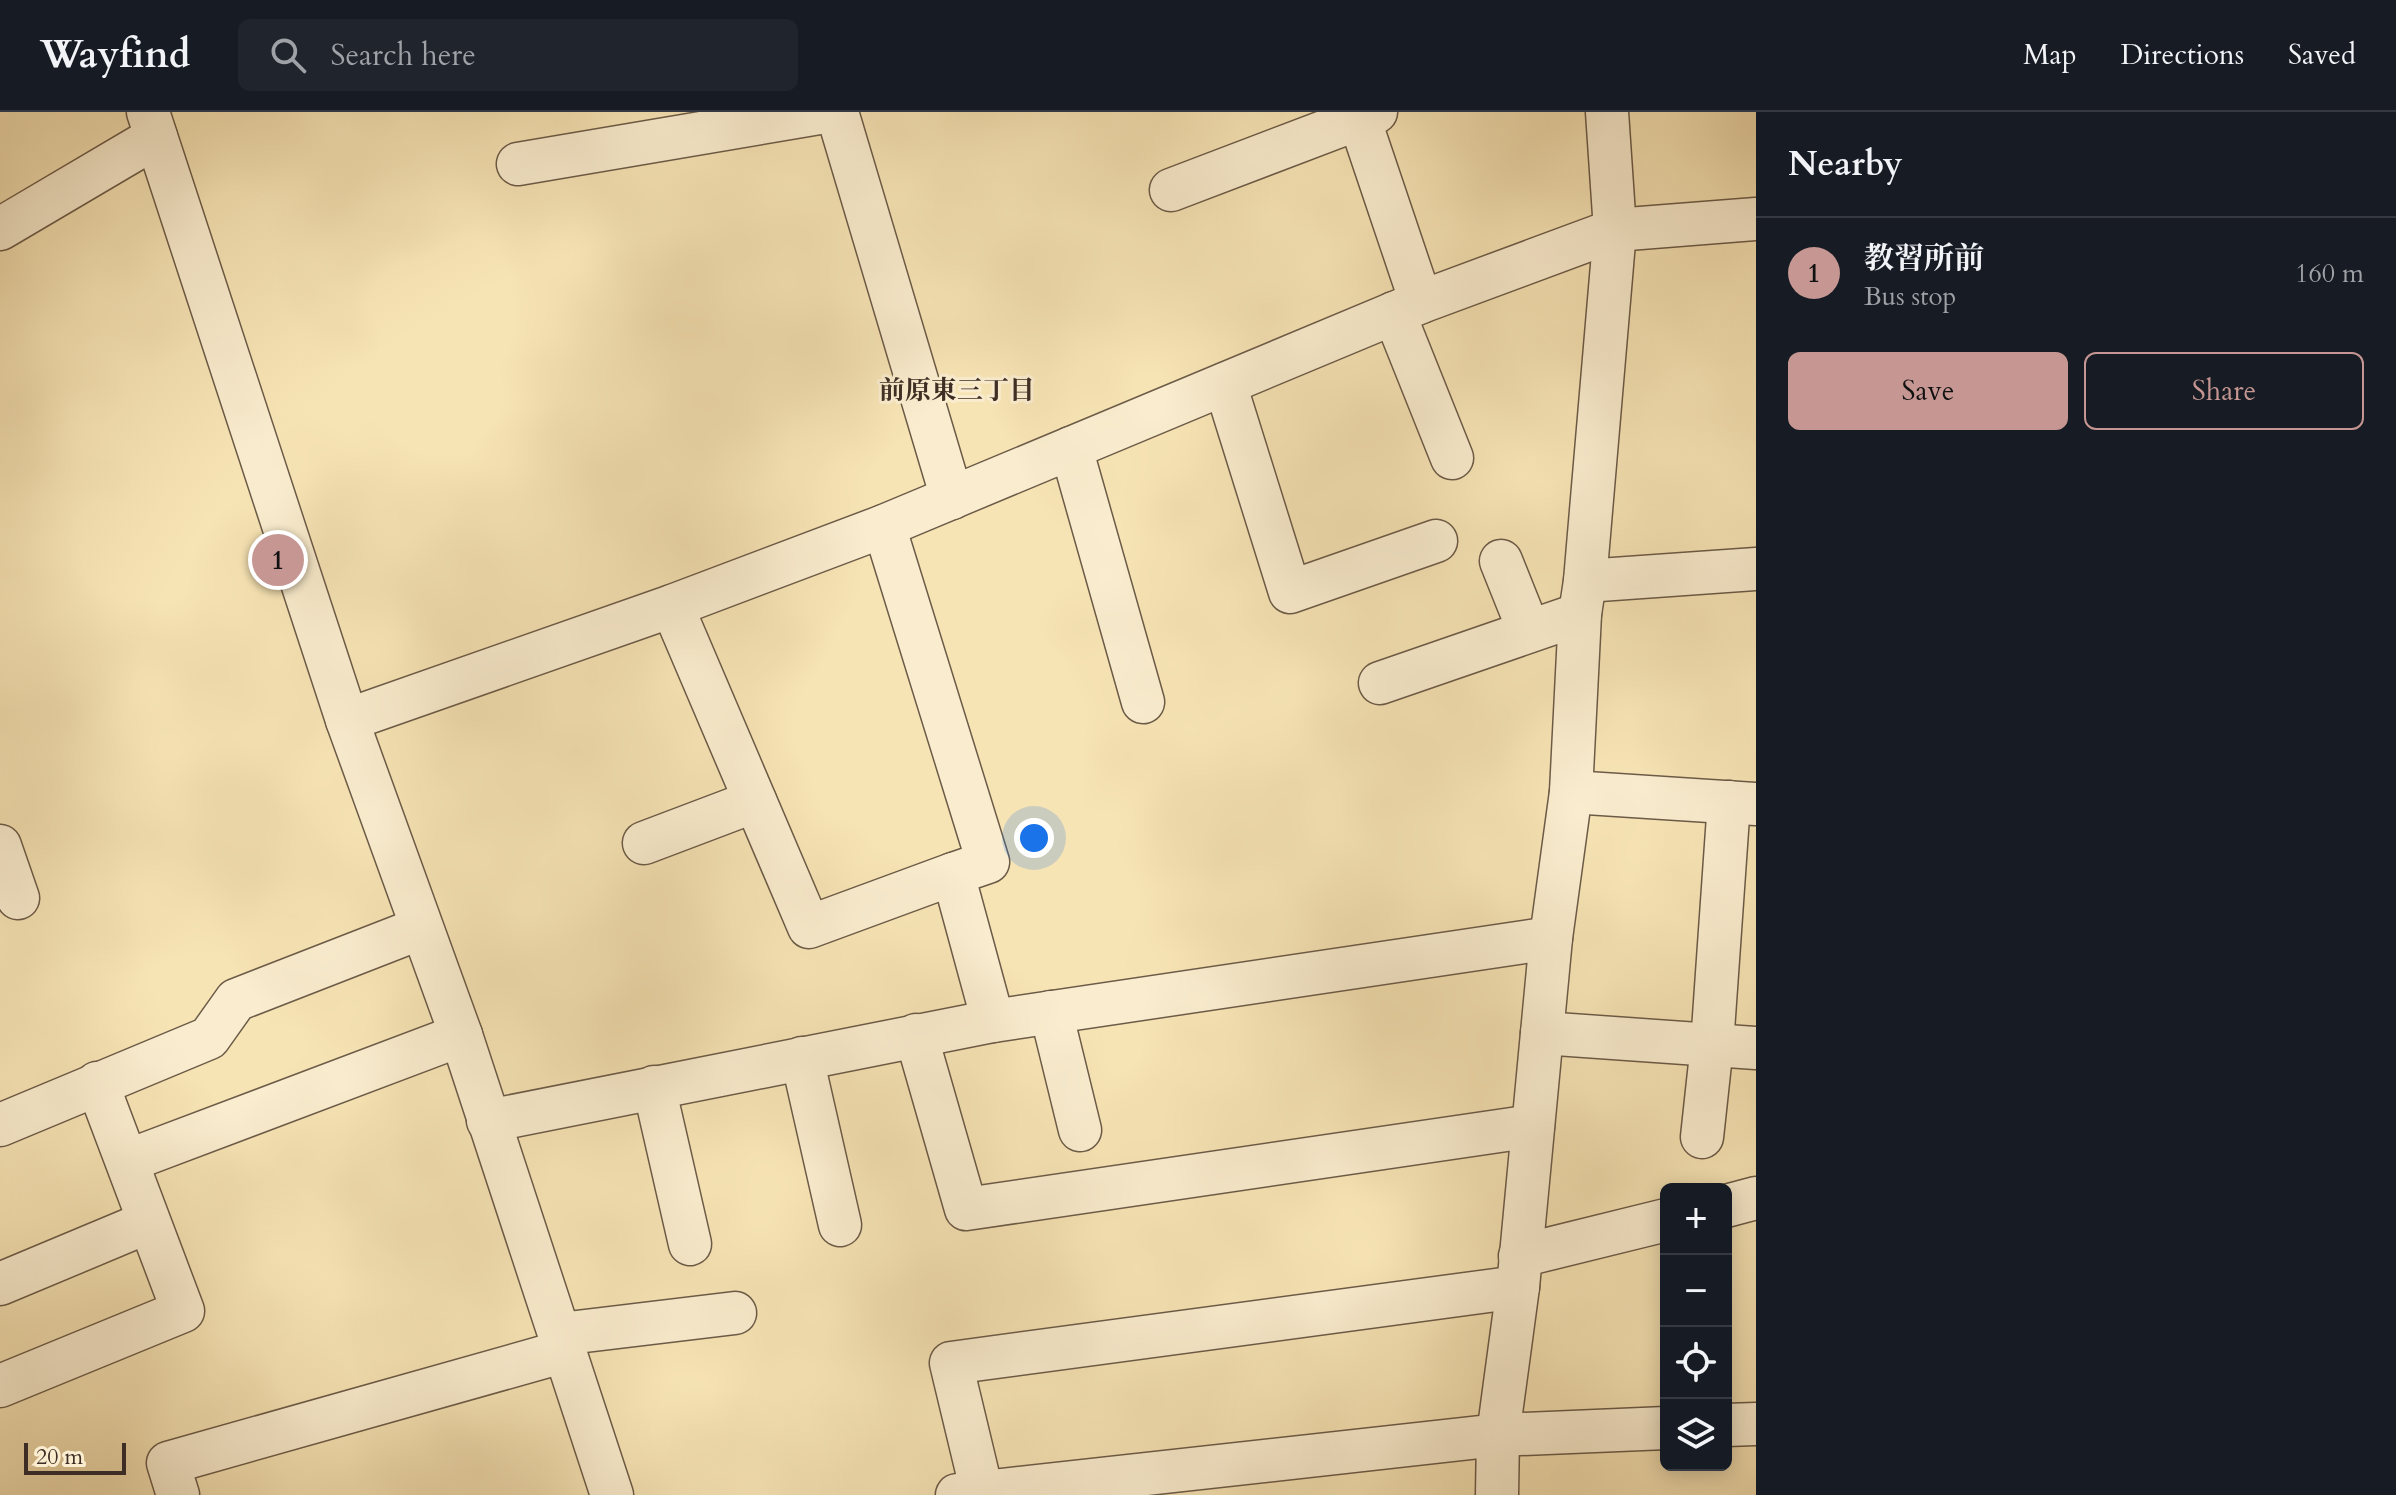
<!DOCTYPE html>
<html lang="en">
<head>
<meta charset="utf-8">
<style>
  body { margin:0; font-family:Cardo,"Noto Serif JP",serif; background:#20242c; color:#f1f3f6 }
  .controls { position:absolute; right:24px; bottom:24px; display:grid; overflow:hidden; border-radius:12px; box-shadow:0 4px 20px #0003 }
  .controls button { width:72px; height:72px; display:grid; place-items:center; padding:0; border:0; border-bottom:2px solid #363941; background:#171b24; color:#f1f3f6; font:40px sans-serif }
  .scale { position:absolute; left:24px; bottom:20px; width:102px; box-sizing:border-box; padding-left:8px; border:4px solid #3d2d24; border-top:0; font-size:22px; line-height:28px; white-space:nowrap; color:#3d2d24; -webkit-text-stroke:6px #faedcf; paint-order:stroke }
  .you { position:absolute; left:1034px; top:726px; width:28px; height:28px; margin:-20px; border:6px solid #fff; border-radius:50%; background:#1a73e8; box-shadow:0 0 0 12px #1a73e833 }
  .badge { display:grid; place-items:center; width:52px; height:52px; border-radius:50%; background:#c59692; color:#111; font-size:26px; font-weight:700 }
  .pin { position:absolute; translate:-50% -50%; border:4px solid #fff; box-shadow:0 2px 8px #0006 }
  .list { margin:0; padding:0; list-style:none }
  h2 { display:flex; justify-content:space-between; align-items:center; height:104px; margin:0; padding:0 32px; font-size:34px }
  h2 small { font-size:26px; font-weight:400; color:#9ea1a6 }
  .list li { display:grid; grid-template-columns:52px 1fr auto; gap:24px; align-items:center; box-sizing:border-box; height:112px; padding:0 32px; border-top:2px solid #363941 }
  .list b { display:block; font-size:30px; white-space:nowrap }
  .list p { margin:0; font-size:26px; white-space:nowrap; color:#9ea1a6 }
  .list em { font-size:26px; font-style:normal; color:#9ea1a6 }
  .actions { display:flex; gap:16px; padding:24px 32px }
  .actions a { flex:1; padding:18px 0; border:2px solid #c59692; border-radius:12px; text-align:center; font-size:28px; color:#c59692 }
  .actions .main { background:#c59692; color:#111 }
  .icon { flex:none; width:44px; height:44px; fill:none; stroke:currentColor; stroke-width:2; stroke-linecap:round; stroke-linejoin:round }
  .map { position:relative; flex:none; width:1756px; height:1383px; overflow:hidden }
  header { display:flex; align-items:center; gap:48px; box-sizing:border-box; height:112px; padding:0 40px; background:#171b24; border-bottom:2px solid #363941 }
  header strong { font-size:38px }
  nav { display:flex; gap:44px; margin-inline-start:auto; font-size:28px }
  .search { width:560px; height:72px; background:#20242c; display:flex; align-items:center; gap:20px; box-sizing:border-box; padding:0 28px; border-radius:12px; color:#9ea1a6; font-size:30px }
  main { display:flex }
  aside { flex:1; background:#171b24 }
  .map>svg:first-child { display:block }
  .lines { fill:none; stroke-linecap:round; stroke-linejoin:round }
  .minor-casing { stroke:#6c5b48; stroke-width:45 }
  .minor { stroke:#faedcf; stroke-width:42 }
  .labels { text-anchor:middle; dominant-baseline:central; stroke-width:6; stroke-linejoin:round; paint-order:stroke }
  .neighbourhood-label { font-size:26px; font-weight:bold; fill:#3d2d24; stroke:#faedcf }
</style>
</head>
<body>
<header>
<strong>Wayfind</strong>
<div class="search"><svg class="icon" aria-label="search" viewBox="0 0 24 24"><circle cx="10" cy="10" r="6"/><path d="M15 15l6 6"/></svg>Search here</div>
<nav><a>Map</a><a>Directions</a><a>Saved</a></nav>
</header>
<main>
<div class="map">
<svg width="1756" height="1383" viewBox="0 0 1756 1383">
  <rect width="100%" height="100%" fill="#f7e4b5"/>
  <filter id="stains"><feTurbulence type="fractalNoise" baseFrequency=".0025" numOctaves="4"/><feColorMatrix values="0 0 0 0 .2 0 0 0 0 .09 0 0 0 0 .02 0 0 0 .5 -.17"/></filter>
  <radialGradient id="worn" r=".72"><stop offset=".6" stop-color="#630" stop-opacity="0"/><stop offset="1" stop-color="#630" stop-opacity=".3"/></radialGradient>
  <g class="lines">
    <defs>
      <g id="minor">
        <polyline points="148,0 347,608 461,923 612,1383"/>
        <polyline points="837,0 952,386"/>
        <polyline points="1357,0 1421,190"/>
        <polyline points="518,52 825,0"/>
        <polyline points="1171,78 1376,0"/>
        <polyline points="0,117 156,25"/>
        <polyline points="1394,201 1452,346"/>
        <polyline points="1225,272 1290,480 1436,429"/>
        <polyline points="1071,336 1143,590"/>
        <polyline points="884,414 988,750 953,762 993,909"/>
        <polyline points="1501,449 1529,519"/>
        <polyline points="1585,469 1756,457"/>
        <polyline points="672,494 809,815 953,762"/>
        <polyline points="1380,571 1580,502"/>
        <polyline points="347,608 672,494 884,414 1421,190 1615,118 1756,107"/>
        <polyline points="1571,680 1756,692"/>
        <polyline points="644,731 755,689"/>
        <polyline points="0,734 18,786"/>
        <polyline points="1051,900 1080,1018"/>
        <polyline points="1542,921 1756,936"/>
        <polyline points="916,923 966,1097 1533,1014"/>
        <polyline points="802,946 840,1113"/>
        <polyline points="654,975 690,1132"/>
        <polyline points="488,1009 993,909 1551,826"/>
        <polyline points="0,1013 209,926 236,888 421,816"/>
        <polyline points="1702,1025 1712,933 1729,690"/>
        <polyline points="127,1049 461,923"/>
        <polyline points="1726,1094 1756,1086"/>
        <polyline points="1520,1144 1666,1108"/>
        <polyline points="0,1172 148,1110"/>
        <polyline points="560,1222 735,1201"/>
        <polyline points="0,1274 183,1199 97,971"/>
        <polyline points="1726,1313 1756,1312"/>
        <polyline points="982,1380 951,1251 1518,1175"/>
        <polyline points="178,1383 168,1351 565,1239"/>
        <polyline points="957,1383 1498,1323 1666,1316"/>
        <polyline points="1497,1383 1498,1323 1518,1175 1551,826 1571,680 1580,502 1585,469 1615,118 1607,0"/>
      </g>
    </defs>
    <!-- minor casing -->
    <use href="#minor" class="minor-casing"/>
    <!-- minor -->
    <use href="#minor" class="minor"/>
  </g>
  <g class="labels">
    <!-- neighbourhood labels -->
    <g class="neighbourhood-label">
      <text x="957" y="278">前原東三丁目</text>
    </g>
  </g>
  <rect width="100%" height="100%" filter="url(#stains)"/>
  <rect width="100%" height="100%" fill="url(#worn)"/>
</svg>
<div class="controls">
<button>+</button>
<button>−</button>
<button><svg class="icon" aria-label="locate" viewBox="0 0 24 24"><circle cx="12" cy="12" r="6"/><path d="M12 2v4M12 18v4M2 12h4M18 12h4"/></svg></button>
<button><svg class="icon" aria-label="layers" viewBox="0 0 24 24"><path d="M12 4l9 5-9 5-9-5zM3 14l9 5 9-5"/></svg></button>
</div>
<div class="scale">20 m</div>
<div class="you"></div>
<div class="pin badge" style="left:278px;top:448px">1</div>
</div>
<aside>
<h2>Nearby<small></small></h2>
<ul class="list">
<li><span class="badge">1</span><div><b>教習所前</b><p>Bus stop</p></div><em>160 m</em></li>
</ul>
<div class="actions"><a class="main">Save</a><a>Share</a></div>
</aside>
</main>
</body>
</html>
